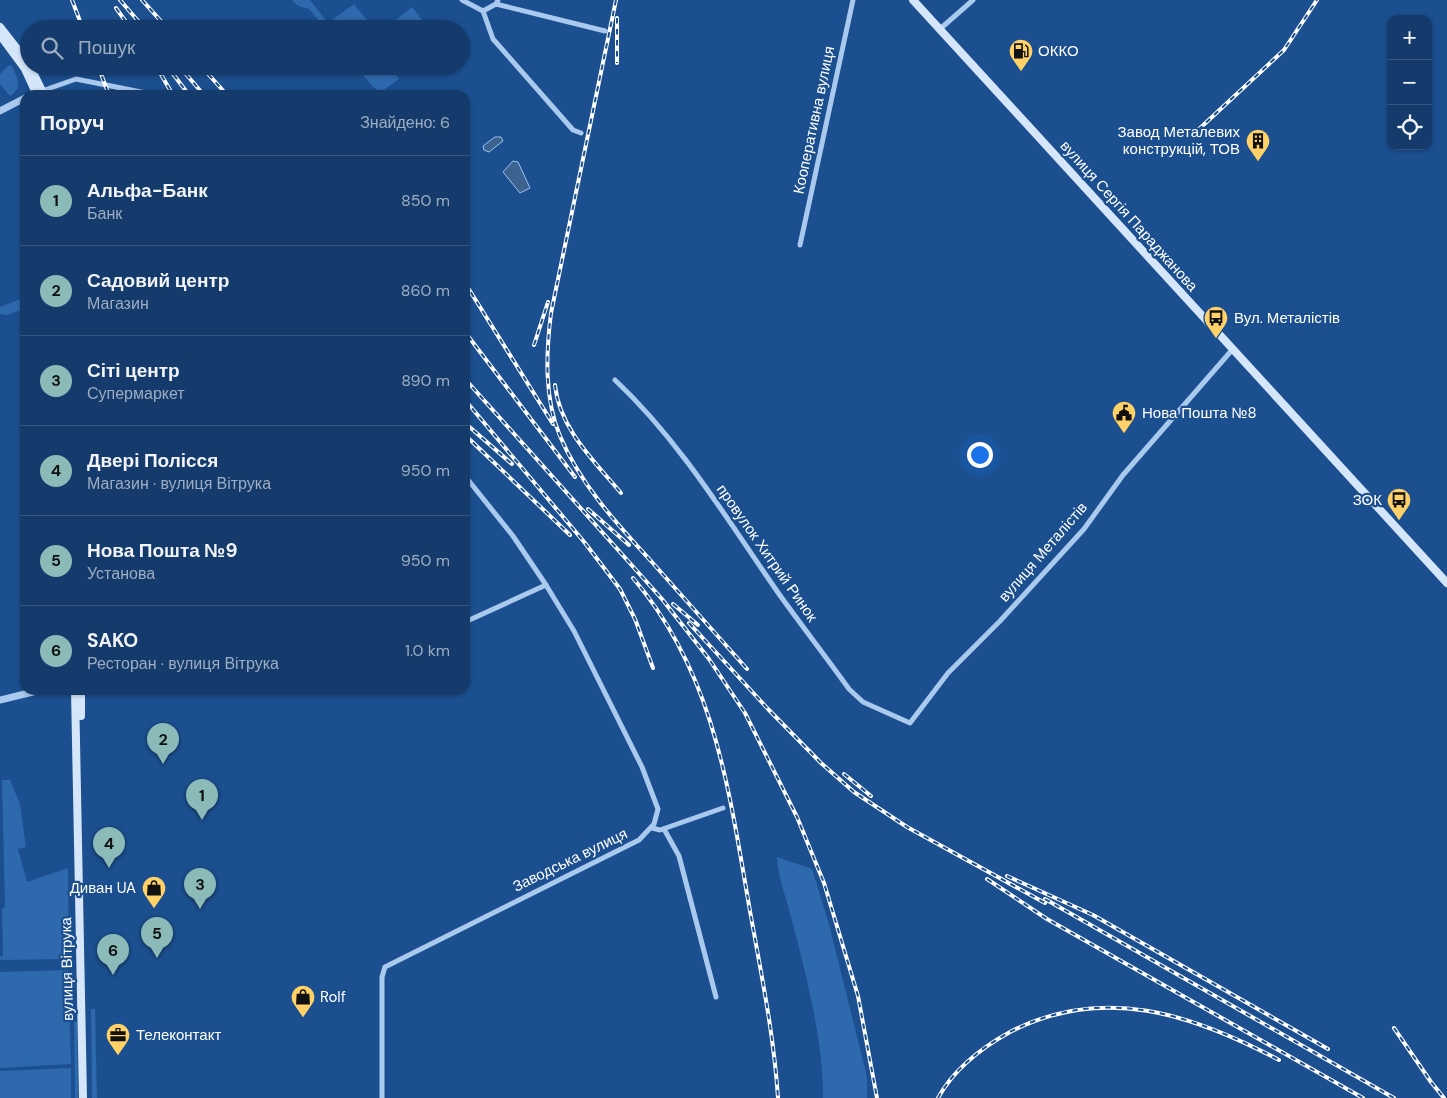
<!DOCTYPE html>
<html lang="uk">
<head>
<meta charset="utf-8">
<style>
  body { margin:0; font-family:"DM Sans",sans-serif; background:#214673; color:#f1f3f6 }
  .controls { position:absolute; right:15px; top:15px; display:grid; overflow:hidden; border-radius:10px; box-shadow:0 1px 4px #0004 }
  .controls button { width:45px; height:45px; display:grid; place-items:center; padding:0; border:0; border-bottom:1px solid #33557e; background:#143b6b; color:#f1f3f6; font:25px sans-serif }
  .you { position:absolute; left:979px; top:454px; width:18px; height:18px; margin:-12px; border:4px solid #fff; border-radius:50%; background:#1a73e8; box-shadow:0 0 0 8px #1a73e833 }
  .badge { display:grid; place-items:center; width:32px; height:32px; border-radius:50%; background:#8bbbb9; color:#111; font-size:16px; font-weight:700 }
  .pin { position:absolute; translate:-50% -41px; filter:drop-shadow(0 1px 2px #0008) }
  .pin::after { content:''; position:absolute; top:26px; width:18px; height:15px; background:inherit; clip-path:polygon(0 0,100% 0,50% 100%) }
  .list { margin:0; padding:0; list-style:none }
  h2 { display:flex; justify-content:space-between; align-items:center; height:65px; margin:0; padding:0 20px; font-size:21px }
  h2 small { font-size:16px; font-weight:400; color:#9dadc1 }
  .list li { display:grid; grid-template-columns:32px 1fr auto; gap:15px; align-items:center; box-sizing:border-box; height:90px; padding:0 20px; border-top:1px solid #33557e }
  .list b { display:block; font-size:19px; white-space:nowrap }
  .list p { margin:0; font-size:16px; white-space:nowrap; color:#9dadc1 }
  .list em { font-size:16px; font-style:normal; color:#9dadc1 }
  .icon { flex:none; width:28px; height:28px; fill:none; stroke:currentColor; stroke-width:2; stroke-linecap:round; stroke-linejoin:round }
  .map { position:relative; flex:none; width:1447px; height:1098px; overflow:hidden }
  .search { position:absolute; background:#143b6b; box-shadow:0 1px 4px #0004; left:20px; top:20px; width:450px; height:55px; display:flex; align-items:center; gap:12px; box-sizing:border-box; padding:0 18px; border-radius:28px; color:#9dadc1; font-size:19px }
  .panel { position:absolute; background:#143b6b; box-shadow:0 1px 4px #0004; left:20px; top:90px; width:450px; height:605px; border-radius:15px }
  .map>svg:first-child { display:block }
  .green { fill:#2e69ad }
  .water { fill:#3c6290; stroke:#9cc4f0 }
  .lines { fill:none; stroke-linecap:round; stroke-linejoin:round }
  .minor { stroke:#a9c9ee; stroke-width:5 }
  .tertiary { stroke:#a9c9ee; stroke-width:7 }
  .secondary { stroke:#d6e6fa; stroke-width:8 }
  .rail-casing { stroke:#fff; stroke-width:4 }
  .rail { stroke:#1b4f8f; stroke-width:2; stroke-dasharray:5.5; stroke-linecap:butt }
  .labels { text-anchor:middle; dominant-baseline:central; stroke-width:4.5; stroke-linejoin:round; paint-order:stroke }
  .poi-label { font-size:15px; fill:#fff; stroke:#1b4f8f; text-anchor:start }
  .street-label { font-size:15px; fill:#fff; stroke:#1b4f8f }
</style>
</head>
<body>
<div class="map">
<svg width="1447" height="1098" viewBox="0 0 1447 1098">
  <rect width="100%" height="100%" fill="#1b4f8f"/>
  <!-- green -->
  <g class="green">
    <polygon points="292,0 310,0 328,23 354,4 374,29 326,29 309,9 298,6"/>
    <polygon points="412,7 425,24 419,29 385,29"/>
    <path d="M9 65 12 66C17 77 24 88 10 96L0 84V74Z"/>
    <polygon points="356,66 390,66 399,79 381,92 373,87"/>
    <polygon points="21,299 25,300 25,312 22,310 7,315 0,314 0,307"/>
    <polygon points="2,780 10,780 20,804 26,847 18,849 27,882 68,868 69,959 0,960 0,956 3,956 2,908 5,907"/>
    <path d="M777 857 812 869 829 924 867 1077V1098H823C824 1043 805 970 791 917 786 896 778 879 777 857Z"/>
    <polygon points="68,970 71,1064 0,1068 0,972"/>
    <polygon points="91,1009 95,1009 97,1098 92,1098"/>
    <polygon points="74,1022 77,1022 78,1098 75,1098"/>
    <polygon points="71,1068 71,1098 0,1098 0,1071"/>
  </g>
  <!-- water -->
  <g class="water">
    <polygon points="495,137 501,137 503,141 489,152 484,150 483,146"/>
    <polygon points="513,161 518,162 530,188 520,193 503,172"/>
  </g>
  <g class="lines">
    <!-- minor -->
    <g class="minor">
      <polyline points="462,0 483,11 493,39 573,130 581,133"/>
      <polyline points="496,4 605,31"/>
      <polyline points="483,11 496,4 498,0"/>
      <polyline points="940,29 973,0"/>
      <polyline points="42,91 76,79 156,95"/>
      <polyline points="800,245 853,0"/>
      <path d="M615 380C681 442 728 521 779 594 802 626 826 657 849 689L863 702 910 723 948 673 1000 621 1084 529 1123 475 1232 350"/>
      <polyline points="465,622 546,585"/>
      <polyline points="652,828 660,830 723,808"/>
      <polyline points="664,829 679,856 716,997"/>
      <polyline points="382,1098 382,977 385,967 639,840 654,824 658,809 642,767 574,631 546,585 513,536 465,476"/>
    </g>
    <!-- tertiary -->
    <g class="tertiary">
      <polyline points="0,111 25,98"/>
      <polyline points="0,700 41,690"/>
    </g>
    <!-- secondary -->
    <g class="secondary">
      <polyline points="913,0 1447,583"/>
      <polyline points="0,27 29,64"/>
      <polyline points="0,35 25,69 37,95"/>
      <polyline points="30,66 44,95"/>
      <polyline points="75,690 83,1098"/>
      <polyline points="81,690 81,716"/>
    </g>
    <defs>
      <g id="rail">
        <polyline points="72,0 83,29"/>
        <polyline points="120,0 145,29"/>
        <polyline points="142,0 168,29"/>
        <path d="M616 0 551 313C546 353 544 398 560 436 580 484 617 524 651 561 683 597 715 633 747 669"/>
        <polyline points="116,8 131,29"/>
        <polyline points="617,18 617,63"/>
        <polyline points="98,66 109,95"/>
        <polyline points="156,66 173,95"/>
        <polyline points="167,66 189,95"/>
        <polyline points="179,66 204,95"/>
        <polyline points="201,66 227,95"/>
        <polyline points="1198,130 1284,50 1317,0"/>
        <polyline points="465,283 553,424"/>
        <polyline points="468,336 575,477"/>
        <polyline points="534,345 548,302"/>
        <polyline points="465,379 662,599 709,659 745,713 797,817 824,883 858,996 877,1098"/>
        <path d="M555 385C559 428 595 462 621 493"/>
        <polyline points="465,400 585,543 620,589 635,619 653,668"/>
        <polyline points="465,423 512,464"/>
        <polyline points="465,435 570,535"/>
        <polyline points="588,509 629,545"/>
        <path d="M633 578C715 674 729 791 750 911 761 973 774 1035 778 1098"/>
        <polyline points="673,604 698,625"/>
        <polyline points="689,623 768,709 821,763 854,792 907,827 1045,903"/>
        <polyline points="844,774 871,796"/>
        <polyline points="1007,876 1093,915 1328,1049"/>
        <polyline points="987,879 1047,919 1363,1098"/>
        <polyline points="1045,899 1394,1098"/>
        <polyline points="1394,1028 1431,1082 1444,1098"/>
        <path d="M938 1098C954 1069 981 1048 1010 1032 1103 984 1192 1014 1279 1060"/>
      </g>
    </defs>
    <!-- rail casing -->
    <use href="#rail" class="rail-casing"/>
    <!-- rail -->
    <use href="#rail" class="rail"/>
  </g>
  <!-- icons -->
  <defs>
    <symbol id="fuel-pin" viewBox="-11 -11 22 30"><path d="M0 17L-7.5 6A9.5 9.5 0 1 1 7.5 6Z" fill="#ffd166" stroke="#1b4f8f"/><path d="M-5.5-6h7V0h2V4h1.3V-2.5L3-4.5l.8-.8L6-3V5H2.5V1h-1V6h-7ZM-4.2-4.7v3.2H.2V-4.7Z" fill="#111"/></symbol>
    <symbol id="building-pin" viewBox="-11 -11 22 30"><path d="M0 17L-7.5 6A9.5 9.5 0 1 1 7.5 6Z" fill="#ffd166" stroke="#1b4f8f"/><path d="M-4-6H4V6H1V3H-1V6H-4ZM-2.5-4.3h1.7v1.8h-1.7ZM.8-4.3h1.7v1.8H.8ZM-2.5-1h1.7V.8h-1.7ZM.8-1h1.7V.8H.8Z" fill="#111"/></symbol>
    <symbol id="bus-pin" viewBox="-11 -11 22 30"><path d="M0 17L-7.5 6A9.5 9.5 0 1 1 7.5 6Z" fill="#ffd166" stroke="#1b4f8f"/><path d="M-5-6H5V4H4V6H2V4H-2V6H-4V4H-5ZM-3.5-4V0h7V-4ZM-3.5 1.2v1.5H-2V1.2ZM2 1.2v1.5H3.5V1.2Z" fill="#111"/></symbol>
    <symbol id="civic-pin" viewBox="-11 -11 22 30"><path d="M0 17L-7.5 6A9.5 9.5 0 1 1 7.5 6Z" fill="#ffd166" stroke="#1b4f8f"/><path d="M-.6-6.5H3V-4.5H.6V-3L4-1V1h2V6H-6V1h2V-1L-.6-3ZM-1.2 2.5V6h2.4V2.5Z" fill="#111"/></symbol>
    <symbol id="shop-pin" viewBox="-11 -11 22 30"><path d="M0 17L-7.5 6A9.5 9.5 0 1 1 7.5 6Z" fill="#ffd166" stroke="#1b4f8f"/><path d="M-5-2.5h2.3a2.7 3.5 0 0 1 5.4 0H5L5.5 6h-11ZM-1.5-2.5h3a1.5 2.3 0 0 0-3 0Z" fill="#111"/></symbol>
    <symbol id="office-pin" viewBox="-11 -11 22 30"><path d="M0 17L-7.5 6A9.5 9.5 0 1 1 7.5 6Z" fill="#ffd166" stroke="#1b4f8f"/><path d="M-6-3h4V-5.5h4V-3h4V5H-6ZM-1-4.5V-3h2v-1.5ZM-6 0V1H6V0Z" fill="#111"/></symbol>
  </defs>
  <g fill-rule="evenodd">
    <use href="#fuel-pin" x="1007" y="37" width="28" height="38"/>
    <use href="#building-pin" x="1244" y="127" width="28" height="38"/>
    <use href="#bus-pin" x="1202" y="304" width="28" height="38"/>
    <use href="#civic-pin" x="1110" y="399" width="28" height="38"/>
    <use href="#bus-pin" x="1385" y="486" width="28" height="38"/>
    <use href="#shop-pin" x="140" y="874" width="28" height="38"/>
    <use href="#shop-pin" x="289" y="983" width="28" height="38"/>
    <use href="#office-pin" x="104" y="1021" width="28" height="38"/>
  </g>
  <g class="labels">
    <!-- poi labels -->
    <g class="poi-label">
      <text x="1038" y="51">ОККО</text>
      <text x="1240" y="132" text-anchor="end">Завод Металевих<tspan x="1240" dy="17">конструкцій, ТОВ</tspan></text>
      <text x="1234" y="318">Вул. Металістів</text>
      <text x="1142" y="413">Нова Пошта №8</text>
      <text x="1382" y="500" text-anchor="end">ЗОК</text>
      <text x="136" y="888" text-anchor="end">Диван UA</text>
      <text x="320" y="997">Rolf</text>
      <text x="136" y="1035">Телеконтакт</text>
    </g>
    <!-- street labels -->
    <g class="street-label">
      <text transform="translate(814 120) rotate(-78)">Кооперативна вулиця</text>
      <text transform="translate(1129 216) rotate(48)">вулиця Сергія Параджанова</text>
      <text transform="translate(1043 552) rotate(-49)">вулиця Металістів</text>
      <text transform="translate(767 553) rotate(55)">провулок Хитрий Ринок</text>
      <text transform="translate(570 860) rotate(-26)">Заводська вулиця</text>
      <text transform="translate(67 969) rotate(-91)">вулиця Вітрука</text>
    </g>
  </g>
</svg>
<div class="controls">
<button>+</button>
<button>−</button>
<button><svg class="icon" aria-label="locate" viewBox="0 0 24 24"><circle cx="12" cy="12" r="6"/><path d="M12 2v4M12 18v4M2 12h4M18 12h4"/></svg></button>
</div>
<div class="you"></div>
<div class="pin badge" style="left:202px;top:820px">1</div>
<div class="pin badge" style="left:163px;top:764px">2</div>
<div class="pin badge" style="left:200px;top:909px">3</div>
<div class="pin badge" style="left:109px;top:868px">4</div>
<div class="pin badge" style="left:157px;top:958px">5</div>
<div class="pin badge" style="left:113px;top:975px">6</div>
<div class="search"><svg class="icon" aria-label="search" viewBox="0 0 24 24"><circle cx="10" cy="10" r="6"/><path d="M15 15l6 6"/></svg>Пошук</div>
<section class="panel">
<h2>Поруч<small>Знайдено: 6</small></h2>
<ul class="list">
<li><span class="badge">1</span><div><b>Альфа-Банк</b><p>Банк</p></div><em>850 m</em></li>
<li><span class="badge">2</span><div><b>Садовий центр</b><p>Магазин</p></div><em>860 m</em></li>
<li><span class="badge">3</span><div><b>Сіті центр</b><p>Супермаркет</p></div><em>890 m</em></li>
<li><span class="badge">4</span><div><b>Двері Полісся</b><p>Магазин · вулиця Вітрука</p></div><em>950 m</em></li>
<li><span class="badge">5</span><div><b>Нова Пошта №9</b><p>Установа</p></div><em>950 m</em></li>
<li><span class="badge">6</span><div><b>SAKO</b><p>Ресторан · вулиця Вітрука</p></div><em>1.0 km</em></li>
</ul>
</section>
</div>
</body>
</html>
